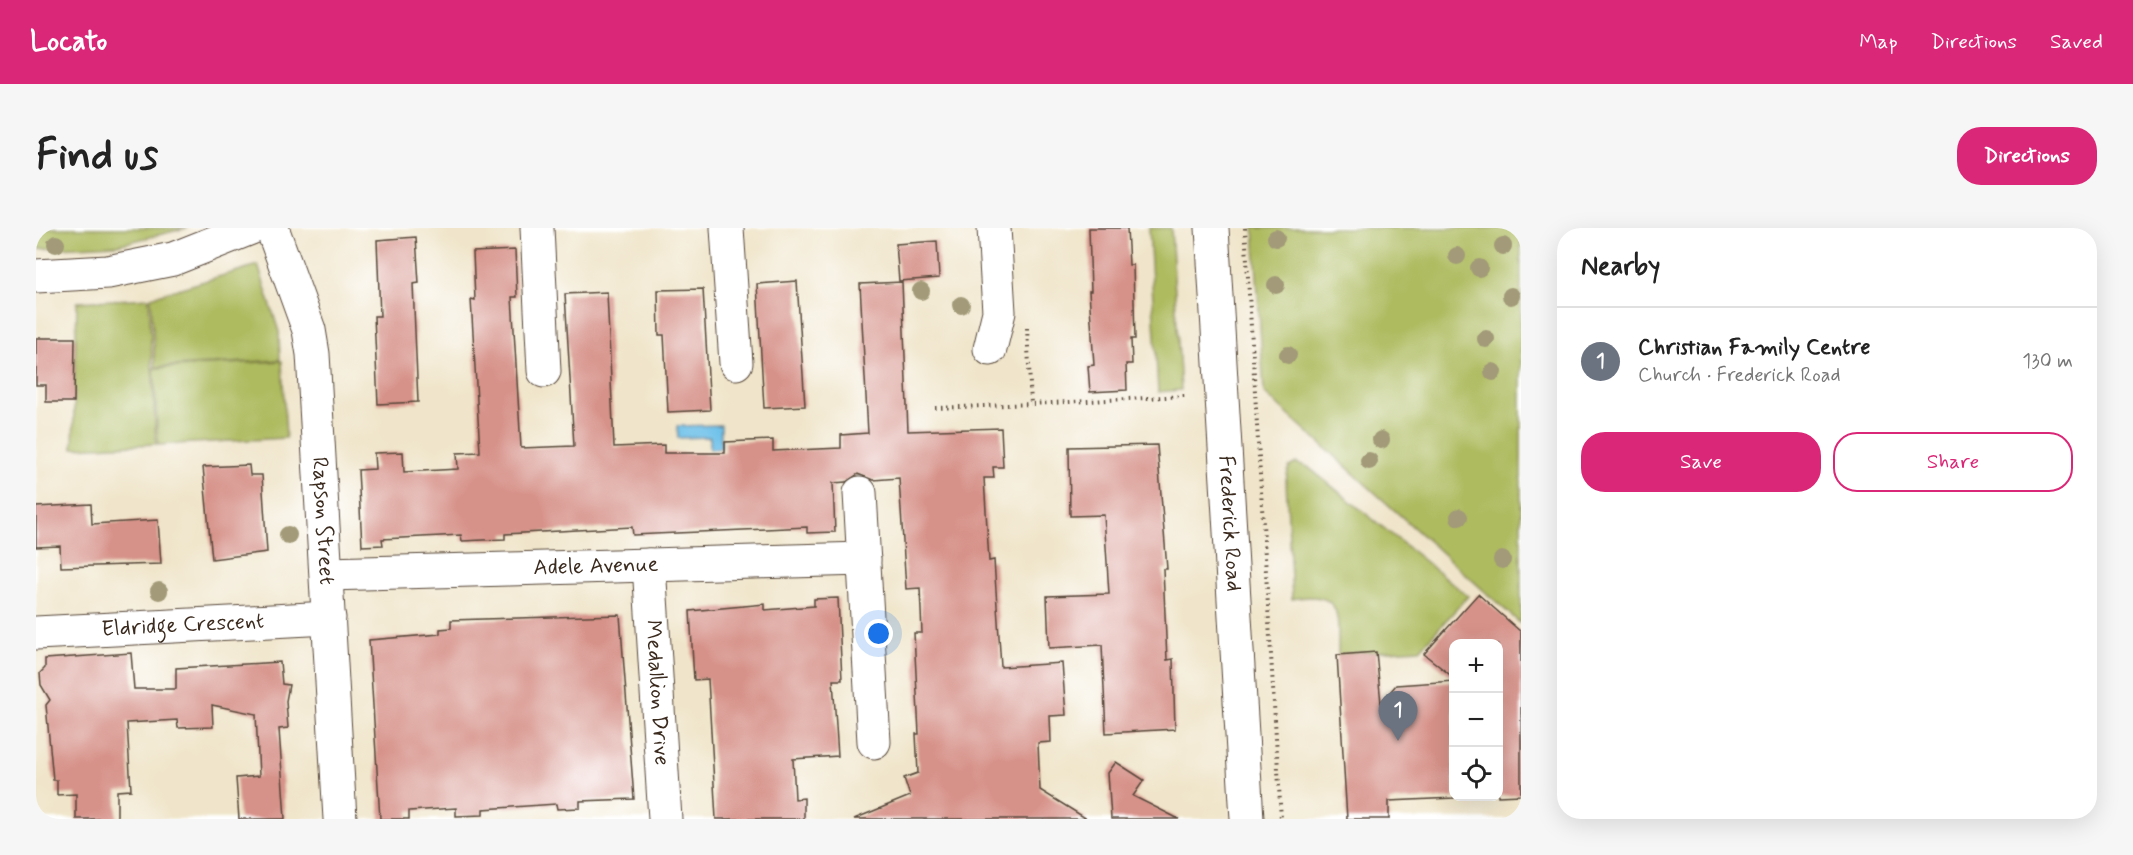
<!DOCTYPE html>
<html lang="en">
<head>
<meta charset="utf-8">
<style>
  body { margin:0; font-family:Mynerve,sans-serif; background:#f6f6f6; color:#222 }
  .controls { position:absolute; right:18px; bottom:18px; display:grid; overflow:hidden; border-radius:12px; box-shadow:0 6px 24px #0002 }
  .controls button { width:54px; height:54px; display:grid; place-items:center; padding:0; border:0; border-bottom:2px solid #e0e0e0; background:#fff; color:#222; font:30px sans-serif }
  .you { position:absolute; left:843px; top:406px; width:21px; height:21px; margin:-15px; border:4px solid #fff; border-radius:50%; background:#1a73e8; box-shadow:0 0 0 9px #1a73e833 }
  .badge { display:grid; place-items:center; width:39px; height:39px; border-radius:50%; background:#db2777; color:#fff; font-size:20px; font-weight:700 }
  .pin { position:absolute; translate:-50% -50px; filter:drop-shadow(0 2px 3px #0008) }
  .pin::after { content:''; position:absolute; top:32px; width:21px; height:18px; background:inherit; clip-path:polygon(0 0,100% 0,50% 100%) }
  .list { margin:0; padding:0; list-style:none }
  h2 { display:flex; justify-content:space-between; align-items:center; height:78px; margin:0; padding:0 24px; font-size:26px }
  h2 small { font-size:20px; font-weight:400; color:#767676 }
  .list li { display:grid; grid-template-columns:39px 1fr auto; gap:18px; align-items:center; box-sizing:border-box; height:108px; padding:0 24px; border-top:2px solid #e0e0e0 }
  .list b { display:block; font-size:22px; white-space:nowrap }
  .list p { margin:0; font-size:20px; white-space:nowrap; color:#767676 }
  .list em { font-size:20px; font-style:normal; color:#767676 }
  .actions { display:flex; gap:12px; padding:18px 24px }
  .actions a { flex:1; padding:14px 0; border:2px solid #db2777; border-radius:24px; text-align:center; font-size:21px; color:#db2777 }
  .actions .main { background:#db2777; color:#fff }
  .icon { flex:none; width:33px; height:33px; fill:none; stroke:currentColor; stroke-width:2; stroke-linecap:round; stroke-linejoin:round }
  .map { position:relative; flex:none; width:1485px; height:591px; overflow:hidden; border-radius:24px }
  header { display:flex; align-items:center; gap:36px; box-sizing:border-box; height:84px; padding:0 30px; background:#db2777; color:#fff }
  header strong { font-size:28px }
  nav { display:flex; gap:33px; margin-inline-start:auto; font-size:21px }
  .intro { display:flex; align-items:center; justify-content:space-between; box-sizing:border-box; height:144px; padding:0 36px }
  h1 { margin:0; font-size:42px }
  .button { padding:15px 27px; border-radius:24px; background:#db2777; color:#fff; font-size:21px; font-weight:700 }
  main { display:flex; gap:36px; padding:0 36px }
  aside { flex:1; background:#fff; border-radius:24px; box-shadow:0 6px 24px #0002 }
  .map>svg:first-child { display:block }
  .green { fill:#aebb5e; stroke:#74723e; stroke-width:1.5 }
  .water { fill:#6ec1ea; stroke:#547684; stroke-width:1.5 }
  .building { fill:#d69188 }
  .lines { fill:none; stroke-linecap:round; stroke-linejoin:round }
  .minor-casing { stroke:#564638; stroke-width:35 }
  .major-casing { stroke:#564638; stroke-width:35 }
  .path { stroke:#564638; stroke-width:4; stroke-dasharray:1.5 4.5; stroke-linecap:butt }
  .minor { stroke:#fff; stroke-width:33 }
  .major { stroke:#fff; stroke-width:33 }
  .tree { fill:#a29a78 }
  .labels { text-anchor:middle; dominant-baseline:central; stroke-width:4.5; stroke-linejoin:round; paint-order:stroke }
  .street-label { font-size:22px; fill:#3b2a1e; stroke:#fff }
</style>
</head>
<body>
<header>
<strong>Locato</strong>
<nav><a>Map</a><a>Directions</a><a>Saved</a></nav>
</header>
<div class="intro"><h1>Find us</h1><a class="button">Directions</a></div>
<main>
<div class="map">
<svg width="1485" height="591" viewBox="0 0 1485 591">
  <rect width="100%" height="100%" fill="#fff"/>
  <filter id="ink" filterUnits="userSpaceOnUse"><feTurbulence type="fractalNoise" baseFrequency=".0167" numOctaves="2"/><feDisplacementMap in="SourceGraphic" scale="12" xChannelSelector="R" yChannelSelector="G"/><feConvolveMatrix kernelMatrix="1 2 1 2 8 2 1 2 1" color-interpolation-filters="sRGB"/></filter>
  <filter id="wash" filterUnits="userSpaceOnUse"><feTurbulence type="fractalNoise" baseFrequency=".008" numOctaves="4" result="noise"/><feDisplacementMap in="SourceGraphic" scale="24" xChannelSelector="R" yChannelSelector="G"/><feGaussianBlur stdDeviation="1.35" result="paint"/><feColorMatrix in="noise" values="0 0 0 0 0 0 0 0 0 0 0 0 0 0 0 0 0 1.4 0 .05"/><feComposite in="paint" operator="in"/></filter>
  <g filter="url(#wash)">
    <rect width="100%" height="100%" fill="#f0e5ca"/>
    <!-- green -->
    <g class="green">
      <polygon points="0,0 151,0 81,17 0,21"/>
      <polygon points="1113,0 1135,0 1145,162 1122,164"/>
      <polygon points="1218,0 1485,0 1485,396 1228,165"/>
      <polygon points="222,37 243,104 244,132 119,139 115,69"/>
      <polygon points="113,70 120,216 37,220 41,74"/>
      <polygon points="246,133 250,210 122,217 118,140"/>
      <path d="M1260 235 1272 239 1432 368 1384 421 1302 426C1302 386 1307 361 1256 371L1250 252 1253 239Z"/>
    </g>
    <!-- water -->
    <polygon class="water" points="685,197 685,220 674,221 674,209 642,210 641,198"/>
    <g id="blocks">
      <!-- building -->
      <g class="building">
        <polygon points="1053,0 1091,0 1093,37 1097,37 1099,111 1095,111 1096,136 1090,136 1091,162 1054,164 1052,138 1058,137 1053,63 1055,63"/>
        <polygon points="380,9 383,55 377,56 382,174 342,176 338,88 344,88 341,12"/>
        <polygon points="901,13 903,50 863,53 860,16"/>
        <polygon points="479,22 481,69 476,69 485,220 538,218 529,66 571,64 578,219 628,217 628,225 689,225 689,214 737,212 737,223 805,220 805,207 832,205 824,56 866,54 872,203 965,200 967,239 957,239 958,250 948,250 953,333 958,332 965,439 1026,435 1030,487 1014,488 1015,514 1002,515 1004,562 1051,591 818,591 874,568 868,550 882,545 880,506 883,506 878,405 886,405 884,360 870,361 863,250 837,252 822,246 810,254 797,255 799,304 771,305 771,299 597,307 596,299 469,306 469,311 426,313 425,307 346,311 347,317 326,318 322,242 339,241 338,225 367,224 368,244 422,241 421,225 444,224 435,71 439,72 437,24"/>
        <polygon points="761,53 769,178 728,180 721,56"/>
        <polygon points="667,61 674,182 632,184 628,107 623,107 622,62"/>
        <polygon points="0,110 39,110 38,174 10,174 10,157 0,157"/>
        <polygon points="1121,217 1131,341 1127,341 1131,432 1137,431 1139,501 1070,505 1066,417 1013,420 1011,368 1073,366 1068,287 1034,288 1033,219"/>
        <polygon points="213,237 214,247 226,247 231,324 176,331 167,239"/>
        <polygon points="55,276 56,296 122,292 125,336 25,339 24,318 0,319 0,279"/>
        <polygon points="1442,366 1485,404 1485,567 1462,568 1462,416 1418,416 1418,450 1388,426"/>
        <polygon points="802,370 806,452 797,452 802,528 757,531 759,571 768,570 768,591 680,591 672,451 658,452 654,383 729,376 729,382 778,378 778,371"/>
        <polygon points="584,387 598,571 544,573 544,580 521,581 520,576 447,581 447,587 420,588 420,580 373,583 373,591 344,591 333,412 404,406 404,401 415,400 415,392"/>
        <polygon points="1340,424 1345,475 1360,457 1418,453 1418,570 1353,573 1353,591 1311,591 1301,427"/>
        <polygon points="95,425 98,461 140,461 140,440 244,434 246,456 253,457 250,473 252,500 243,501 249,591 203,591 200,550 223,548 220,486 176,477 177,499 142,500 141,492 91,495 95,562 81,563 81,591 40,591 40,566 21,567 21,552 17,552 10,477 14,472 5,457 4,445 9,440 9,431"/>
        <polygon points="1080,534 1108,552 1097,568 1143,591 1075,591 1072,545"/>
      </g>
    </g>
  </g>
  <g filter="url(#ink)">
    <use href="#blocks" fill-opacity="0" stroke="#564638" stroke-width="1.5"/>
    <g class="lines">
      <defs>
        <g id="minor">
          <path id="s1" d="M236 0 273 102 277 126 304 591"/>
          <polyline points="501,0 508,143"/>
          <polyline points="691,0 700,135"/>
          <polyline points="0,48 72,44 137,31 215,0"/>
          <polyline points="954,121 963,84 958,0"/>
          <polyline points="824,265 838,514"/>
          <path id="s2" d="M613 337 629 591"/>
          <path id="s3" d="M292 346 828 331"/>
          <path id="s4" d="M0 405 293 390"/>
        </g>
        <g id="major">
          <path id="s5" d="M1176 0 1211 591"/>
        </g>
      </defs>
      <!-- minor casing -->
      <use href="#minor" class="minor-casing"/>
      <!-- major casing -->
      <use href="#major" class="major-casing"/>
      <!-- path -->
      <g class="path">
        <polyline points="1209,0 1245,591"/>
        <polyline points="991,100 995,176 1149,168"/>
        <polyline points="899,180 995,176"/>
      </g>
      <!-- minor -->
      <use href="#minor" class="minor"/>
      <!-- major -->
      <use href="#major" class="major"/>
    </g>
    <!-- trees -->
    <g class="tree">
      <circle cx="1240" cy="10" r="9"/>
      <circle cx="20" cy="16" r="9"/>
      <circle cx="1467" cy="18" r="9"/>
      <circle cx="1421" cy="28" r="9"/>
      <circle cx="1443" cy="40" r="9"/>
      <circle cx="1240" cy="57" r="9"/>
      <circle cx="885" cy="63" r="9"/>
      <circle cx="1475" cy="68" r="9"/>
      <circle cx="925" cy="77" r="9"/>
      <circle cx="1450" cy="111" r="9"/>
      <circle cx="1252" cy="127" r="9"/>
      <circle cx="1457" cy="144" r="9"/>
      <circle cx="1345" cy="212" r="9"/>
      <circle cx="1333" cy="233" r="9"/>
      <circle cx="1423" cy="289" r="9"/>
      <circle cx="252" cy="307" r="9"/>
      <circle cx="1466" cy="332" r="9"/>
      <circle cx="123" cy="363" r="9"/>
    </g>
  </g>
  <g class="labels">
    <!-- street labels -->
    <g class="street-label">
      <text stroke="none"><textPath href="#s1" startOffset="300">Rapson Street</textPath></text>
      <text stroke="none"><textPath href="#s5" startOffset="296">Frederick Road</textPath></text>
      <text stroke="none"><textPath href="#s3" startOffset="268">Adele Avenue</textPath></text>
      <text stroke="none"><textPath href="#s4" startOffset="147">Eldridge Crescent</textPath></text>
      <text stroke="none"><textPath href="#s2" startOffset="128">Medallion Drive</textPath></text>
    </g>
  </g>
</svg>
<div class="controls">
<button>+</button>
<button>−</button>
<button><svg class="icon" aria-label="locate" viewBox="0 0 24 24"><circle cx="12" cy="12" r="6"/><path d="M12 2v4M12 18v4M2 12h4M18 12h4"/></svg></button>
</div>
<div class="you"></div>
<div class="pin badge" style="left:1362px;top:513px;background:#6b7280">1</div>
</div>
<aside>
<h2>Nearby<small></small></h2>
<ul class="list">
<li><span class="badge" style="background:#6b7280">1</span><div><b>Christian Family Centre</b><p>Church · Frederick Road</p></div><em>130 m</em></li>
</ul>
<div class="actions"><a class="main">Save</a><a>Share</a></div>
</aside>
</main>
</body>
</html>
